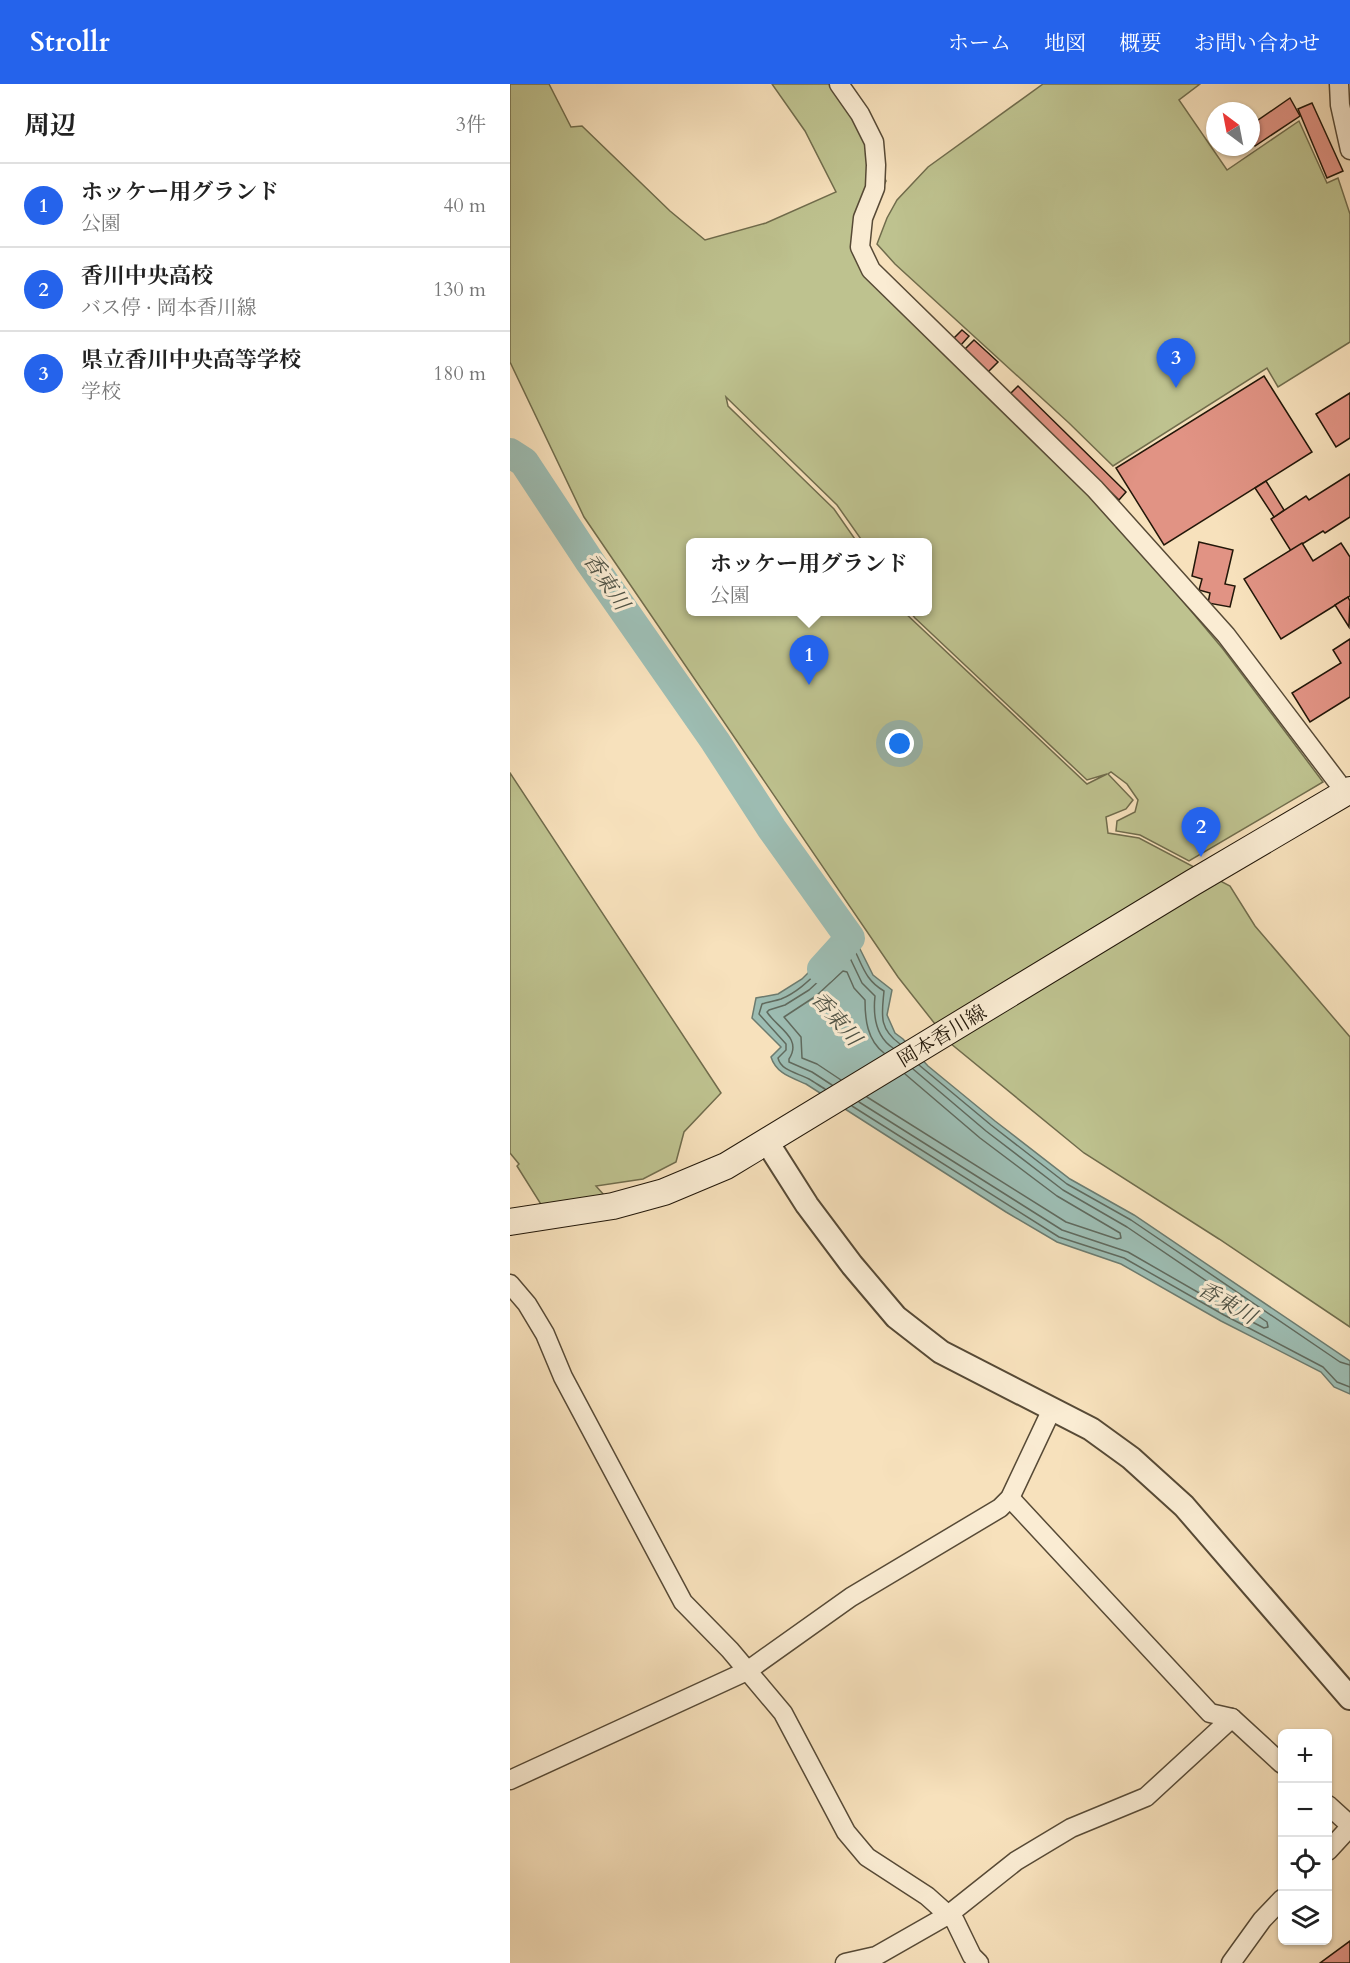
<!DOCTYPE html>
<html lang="ja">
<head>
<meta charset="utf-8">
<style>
  body { margin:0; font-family:Cardo,"Noto Serif JP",serif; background:#f2f2f2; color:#222 }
  .controls { position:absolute; right:18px; bottom:18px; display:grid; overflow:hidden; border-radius:9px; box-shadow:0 2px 4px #0004 }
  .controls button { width:54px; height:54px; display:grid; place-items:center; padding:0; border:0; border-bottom:2px solid #e0e0e0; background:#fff; color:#222; font:30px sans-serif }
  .compass { position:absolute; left:696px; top:18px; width:54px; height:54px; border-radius:50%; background:#fff; box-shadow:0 2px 4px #0004; rotate:328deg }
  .you { position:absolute; left:390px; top:660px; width:21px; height:21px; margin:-15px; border:4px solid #fff; border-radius:50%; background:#1a73e8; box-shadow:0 0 0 9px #1a73e833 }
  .badge { display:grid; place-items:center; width:39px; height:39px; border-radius:50%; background:#2563eb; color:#fff; font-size:20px; font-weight:700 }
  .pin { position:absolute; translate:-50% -50px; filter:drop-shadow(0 2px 3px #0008) }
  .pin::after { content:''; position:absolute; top:32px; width:21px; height:18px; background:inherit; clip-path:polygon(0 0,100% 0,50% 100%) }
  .popup { position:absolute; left:176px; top:454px; width:246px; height:78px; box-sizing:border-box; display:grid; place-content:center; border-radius:9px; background:#fff; filter:drop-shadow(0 2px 4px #0005); font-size:20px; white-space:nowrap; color:#767676 }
  .popup b { font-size:22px; color:#222 }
  .popup::after { content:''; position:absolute; left:50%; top:100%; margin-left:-12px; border:12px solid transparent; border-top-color:#fff }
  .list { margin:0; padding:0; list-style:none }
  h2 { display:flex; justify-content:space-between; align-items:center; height:78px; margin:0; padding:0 24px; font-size:26px }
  h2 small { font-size:20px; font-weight:400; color:#767676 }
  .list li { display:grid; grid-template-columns:39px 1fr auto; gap:18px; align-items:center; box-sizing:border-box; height:84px; padding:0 24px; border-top:2px solid #e0e0e0 }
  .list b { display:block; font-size:22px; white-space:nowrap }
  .list p { margin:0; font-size:20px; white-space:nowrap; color:#767676 }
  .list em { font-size:20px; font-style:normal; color:#767676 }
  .icon { flex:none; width:33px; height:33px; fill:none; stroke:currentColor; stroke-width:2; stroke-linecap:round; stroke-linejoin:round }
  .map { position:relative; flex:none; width:840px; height:1879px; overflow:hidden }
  header { display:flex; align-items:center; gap:36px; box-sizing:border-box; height:84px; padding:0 30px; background:#2563eb; color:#fff }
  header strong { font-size:28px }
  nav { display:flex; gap:33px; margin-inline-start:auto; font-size:21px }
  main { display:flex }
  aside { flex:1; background:#fff }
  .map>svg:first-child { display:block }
  .green { fill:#bec28f; stroke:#706c4c; stroke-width:1.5; fill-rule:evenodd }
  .water { fill:#9dbdb3; stroke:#6c7b6f; stroke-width:1.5 }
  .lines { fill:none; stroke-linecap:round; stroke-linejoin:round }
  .shore { stroke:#606a5e; stroke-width:1.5 }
  .river { stroke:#9dbdb3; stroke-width:30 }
  .building { fill:#e19384; stroke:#221709; stroke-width:1.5 }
  .minor-casing { stroke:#574a36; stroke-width:21 }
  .tertiary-casing { stroke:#574a36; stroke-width:26 }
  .secondary-casing { stroke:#221709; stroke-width:28 }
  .minor { stroke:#faecd3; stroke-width:18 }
  .tertiary { stroke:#faecd3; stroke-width:22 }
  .secondary { stroke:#faecd3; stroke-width:26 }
  .labels { text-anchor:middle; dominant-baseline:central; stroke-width:6; stroke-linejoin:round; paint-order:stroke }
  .street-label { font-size:20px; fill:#221709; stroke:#faecd3 }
  .water-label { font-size:21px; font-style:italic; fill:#4d5144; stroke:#faecd3 }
</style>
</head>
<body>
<header>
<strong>Strollr</strong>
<nav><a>ホーム</a><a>地図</a><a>概要</a><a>お問い合わせ</a></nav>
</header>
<main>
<aside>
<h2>周辺<small>3件</small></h2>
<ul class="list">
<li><span class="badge">1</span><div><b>ホッケー用グランド</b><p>公園</p></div><em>40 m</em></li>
<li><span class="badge">2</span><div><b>香川中央高校</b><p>バス停 · 岡本香川線</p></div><em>130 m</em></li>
<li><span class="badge">3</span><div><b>県立香川中央高等学校</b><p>学校</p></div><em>180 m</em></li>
</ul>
</aside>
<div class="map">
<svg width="840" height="1879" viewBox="0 0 840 1879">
  <rect width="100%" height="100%" fill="#f7e1bc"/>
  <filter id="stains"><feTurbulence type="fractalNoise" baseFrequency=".00333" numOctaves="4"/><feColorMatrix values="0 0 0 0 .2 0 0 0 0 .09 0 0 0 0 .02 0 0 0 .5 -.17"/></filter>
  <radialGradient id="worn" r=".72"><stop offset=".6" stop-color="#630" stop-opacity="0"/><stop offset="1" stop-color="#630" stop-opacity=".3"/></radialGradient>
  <!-- green -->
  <g class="green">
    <path d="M0 0H39L61 43 72 42 160 127 195 156 256 139 326 108 295 47 262 0H319L355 53 376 97 361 127 348 178 582 409 713 565 813 698 679 777 630 751 606 747 607 737 625 728 628 716 617 700 601 688 598 690 623 716 616 725 596 733 598 749 629 754 720 802 745 842 840 953V1243L709 1155 574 1069 440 959 388 893 74 433 0 278ZM216 313 327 421 353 458H418V528H400L405 534 577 696 597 690 577 700 394 528H180V458H347L324 425 218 322Z"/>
    <polygon points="533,0 690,0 669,16 717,86 789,37 817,99 828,94 840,130 840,258 768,303 757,284 603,382 559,339 385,180 367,160 377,134 387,116 418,83"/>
    <polygon points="0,689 211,1009 174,1048 166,1078 133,1095 86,1102 94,1111 32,1122 7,1082 9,1080 0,1069"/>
  </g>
  <!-- water -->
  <path class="water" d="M340 854 346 857 363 891 382 906 377 931 385 949 393 955 418 982 485 1037 560 1095 624 1131 840 1277V1310L824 1303 811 1288 711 1237 611 1180 547 1158 496 1128 296 1000C280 993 266 989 261 973L271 963 242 934 246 914 268 910 292 895 322 865Z"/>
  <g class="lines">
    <!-- shore -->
    <g class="shore">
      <polyline points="409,981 481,1041 557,1100 621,1136 830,1278 840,1281"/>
      <path d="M331 996 307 980 292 974 291 953 274 933 306 912 333 887 337 888 344 904 355 916C355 935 357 956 374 969"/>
      <path d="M322 1001 302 988 279 978V975C293 954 266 943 257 928L259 926 275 921 299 906 336 872 340 874 352 899 365 912C363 931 365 952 383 964"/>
      <path d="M315 1005C310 1002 304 998 299 995 288 989 271 987 268 974L276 966V960L249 930 252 920C258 918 265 917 271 915 298 904 314 877 339 862L343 863C353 882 355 896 374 907 372 930 368 944 390 960"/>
      <polyline points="357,1013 556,1138 607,1155 611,1154 610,1149 547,1112 470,1054 395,990"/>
      <polyline points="349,1018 552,1146 618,1168 717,1225 754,1244 758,1243 757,1238 617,1143 553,1106 476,1047 403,985"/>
      <polyline points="342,1022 549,1153 614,1174 714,1231 813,1283 827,1298 840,1303"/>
    </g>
    <!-- river -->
    <polyline class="river" points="0,369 14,378 80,478 205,657 262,745 340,854 312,885"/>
  </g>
  <!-- building -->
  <g class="building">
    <polygon points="780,14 790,32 745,62 741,56 741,41"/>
    <polygon points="802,19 833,87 817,94 788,25"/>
    <polygon points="452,246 459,252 451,261 444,254"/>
    <polygon points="464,256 488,278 478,288 455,265"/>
    <polygon points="754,292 802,368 654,461 606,384"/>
    <polygon points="508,302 616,408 609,416 500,310"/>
    <polygon points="840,309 840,354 826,363 806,330"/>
    <polygon points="840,390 840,433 815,449 813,447 781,467 761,435 796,412 799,416"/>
    <polygon points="756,397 774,426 764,433 745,404"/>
    <polygon points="689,458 723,466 715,500 725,502 720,523 698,519 700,509 689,506 692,495 682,492"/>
    <polygon points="792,459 803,477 831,459 840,473 840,512 771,555 734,495"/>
    <polygon points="838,513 840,517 839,543 825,521"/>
    <polygon points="840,555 840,613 800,638 782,609 831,579 823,566"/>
    <polygon points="840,1857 840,1879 810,1879"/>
  </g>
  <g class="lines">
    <defs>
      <g id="minor">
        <polyline points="329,0 350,30 364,58 366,81 365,104 353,134 350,163 361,186 585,405 716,551 829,700"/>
        <polyline points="829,0 830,21 840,66"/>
        <polyline points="0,1200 17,1220 35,1250 53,1293 173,1518 220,1566 273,1629 336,1748 357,1773 417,1812 445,1837 462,1872 469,1879"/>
        <polyline points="500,1414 700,1629 722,1634 772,1680"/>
        <polyline points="0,1696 237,1587 341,1513 490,1424 500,1414 542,1325"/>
        <polyline points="818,1721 840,1741"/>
        <polyline points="818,1767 840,1743"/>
        <polyline points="335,1879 366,1872 438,1831 506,1777 561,1744 636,1713 722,1634"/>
        <polyline points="721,1879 752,1836 772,1815"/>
      </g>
      <polyline id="tertiary" points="257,1058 297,1121 342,1181 386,1233 431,1268 581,1345 621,1374 674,1422 840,1614"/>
      <polyline id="secondary" points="0,1138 103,1122 154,1108 216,1082 682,799 840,706"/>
    </defs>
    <!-- minor casing -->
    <use href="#minor" class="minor-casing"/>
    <!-- tertiary casing -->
    <use href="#tertiary" class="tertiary-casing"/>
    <!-- secondary casing -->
    <use href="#secondary" class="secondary-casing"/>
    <!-- minor -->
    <use href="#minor" class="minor"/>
    <!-- tertiary -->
    <use href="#tertiary" class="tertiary"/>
    <!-- secondary -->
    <use href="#secondary" class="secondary"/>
  </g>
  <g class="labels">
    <!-- street labels -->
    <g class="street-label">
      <text transform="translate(432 952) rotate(-31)">岡本香川線</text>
    </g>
    <!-- water labels -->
    <g class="water-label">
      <text transform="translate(96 498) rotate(56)">香東川</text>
      <text transform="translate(326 935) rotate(49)">香東川</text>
      <text transform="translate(717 1219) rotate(30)">香東川</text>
    </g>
  </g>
  <rect width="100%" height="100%" filter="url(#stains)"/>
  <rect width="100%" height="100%" fill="url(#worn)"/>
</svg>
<div class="controls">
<button>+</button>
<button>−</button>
<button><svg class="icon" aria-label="locate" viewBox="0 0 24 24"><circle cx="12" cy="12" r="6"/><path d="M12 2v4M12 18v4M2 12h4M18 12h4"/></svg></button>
<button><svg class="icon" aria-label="layers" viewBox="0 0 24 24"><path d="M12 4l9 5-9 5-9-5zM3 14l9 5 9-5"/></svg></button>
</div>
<svg class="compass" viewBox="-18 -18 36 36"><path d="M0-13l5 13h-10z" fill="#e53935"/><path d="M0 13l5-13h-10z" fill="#767676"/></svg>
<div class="you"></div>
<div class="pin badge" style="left:299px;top:601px">1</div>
<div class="popup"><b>ホッケー用グランド</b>公園</div>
<div class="pin badge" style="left:691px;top:773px">2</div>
<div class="pin badge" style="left:666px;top:304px">3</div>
</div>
</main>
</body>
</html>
